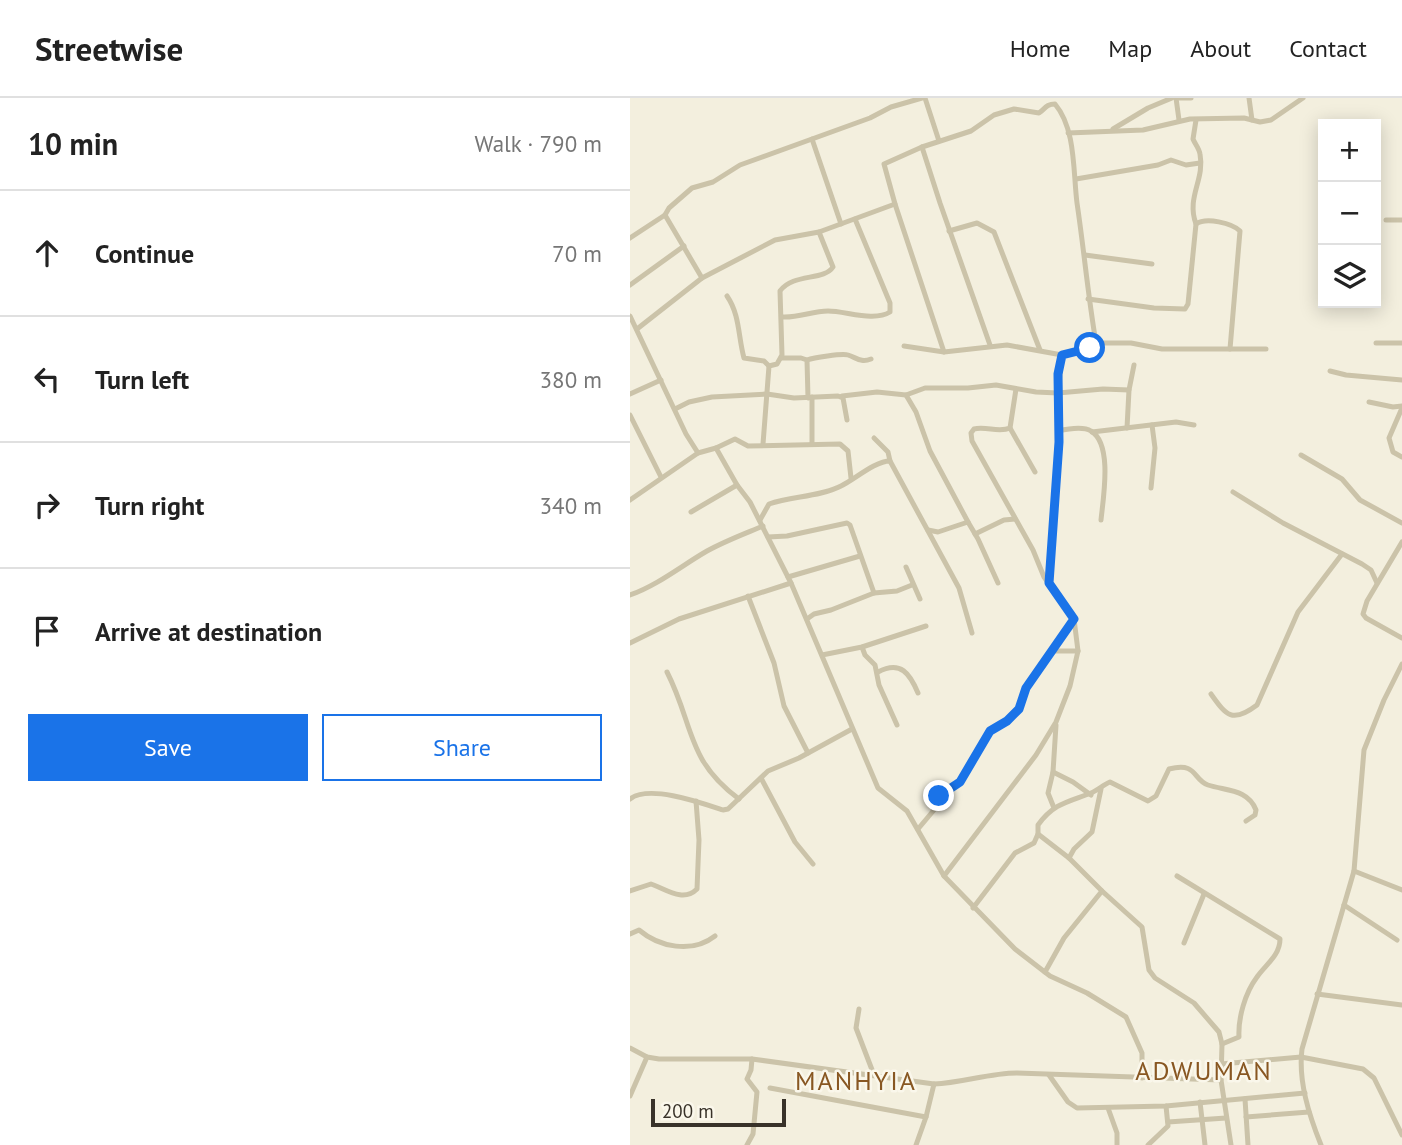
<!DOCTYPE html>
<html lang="en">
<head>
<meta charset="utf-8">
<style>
  body { margin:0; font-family:"PT Sans",sans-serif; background:#f2f2f2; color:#222 }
  .controls { position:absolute; right:21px; top:21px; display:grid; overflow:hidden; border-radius:0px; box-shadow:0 4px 18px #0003 }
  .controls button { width:63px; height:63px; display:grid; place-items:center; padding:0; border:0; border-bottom:2px solid #e0e0e0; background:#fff; color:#222; font:35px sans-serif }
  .scale { position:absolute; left:21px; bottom:18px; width:135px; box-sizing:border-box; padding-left:7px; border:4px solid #383229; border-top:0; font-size:19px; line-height:24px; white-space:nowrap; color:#383229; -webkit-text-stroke:5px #faf7eb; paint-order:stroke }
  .stop { position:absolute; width:21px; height:21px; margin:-16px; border:5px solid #1a73e8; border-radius:50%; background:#fff }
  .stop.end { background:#1a73e8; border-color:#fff; box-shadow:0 2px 7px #0008 }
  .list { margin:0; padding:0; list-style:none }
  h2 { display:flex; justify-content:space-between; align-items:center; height:91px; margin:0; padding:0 28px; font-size:30px }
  h2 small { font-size:23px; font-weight:400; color:#767676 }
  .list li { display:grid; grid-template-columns:46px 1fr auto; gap:21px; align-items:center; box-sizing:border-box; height:126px; padding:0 28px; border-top:2px solid #e0e0e0 }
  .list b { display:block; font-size:26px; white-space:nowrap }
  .list em { font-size:23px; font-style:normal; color:#767676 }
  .actions { display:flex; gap:14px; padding:21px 28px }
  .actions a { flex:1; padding:16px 0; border:2px solid #1a73e8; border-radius:0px; text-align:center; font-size:24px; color:#1a73e8 }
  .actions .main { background:#1a73e8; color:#fff }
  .icon { flex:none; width:38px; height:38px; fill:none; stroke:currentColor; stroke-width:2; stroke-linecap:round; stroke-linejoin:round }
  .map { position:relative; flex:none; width:772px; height:1047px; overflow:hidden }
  header { display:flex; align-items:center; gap:42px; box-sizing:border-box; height:98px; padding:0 35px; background:#fff; border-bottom:2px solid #e0e0e0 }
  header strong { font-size:33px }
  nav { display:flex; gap:38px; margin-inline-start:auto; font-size:24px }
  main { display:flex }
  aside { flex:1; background:#fff }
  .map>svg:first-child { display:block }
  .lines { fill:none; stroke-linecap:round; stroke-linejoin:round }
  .minor { stroke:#cbc3a9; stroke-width:5 }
  .route { stroke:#1a73e8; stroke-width:9 }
  .labels { text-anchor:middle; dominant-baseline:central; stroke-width:5; stroke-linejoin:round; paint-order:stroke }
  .quarter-label { font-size:26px; letter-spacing:2px; fill:#885722; stroke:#faf7eb }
</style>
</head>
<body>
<header>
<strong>Streetwise</strong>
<nav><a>Home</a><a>Map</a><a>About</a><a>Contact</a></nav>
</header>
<main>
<aside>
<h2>10 min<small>Walk · 790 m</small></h2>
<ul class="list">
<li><svg class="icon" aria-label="ahead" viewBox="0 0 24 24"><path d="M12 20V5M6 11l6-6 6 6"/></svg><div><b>Continue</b></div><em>70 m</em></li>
<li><svg class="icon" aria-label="left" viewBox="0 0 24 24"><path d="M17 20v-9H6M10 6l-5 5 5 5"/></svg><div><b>Turn left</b></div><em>380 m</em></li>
<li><svg class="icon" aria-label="right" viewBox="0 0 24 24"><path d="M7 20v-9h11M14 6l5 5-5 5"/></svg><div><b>Turn right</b></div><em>340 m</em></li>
<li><svg class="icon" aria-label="arrive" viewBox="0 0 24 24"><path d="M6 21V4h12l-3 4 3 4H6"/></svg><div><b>Arrive at destination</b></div></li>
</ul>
<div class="actions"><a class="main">Save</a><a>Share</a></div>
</aside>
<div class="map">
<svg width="772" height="1047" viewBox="0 0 772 1047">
  <rect width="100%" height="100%" fill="#f3efde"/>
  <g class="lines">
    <!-- minor -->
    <g class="minor">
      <polyline points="295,0 309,43"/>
      <polyline points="546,0 549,22"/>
      <polyline points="548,0 561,0"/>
      <polyline points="619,0 622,22"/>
      <polyline points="483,31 518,10 542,0"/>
      <polyline points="438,35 513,32 560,21 614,20 630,24 641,22 673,0"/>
      <polyline points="182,41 211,126"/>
      <polyline points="292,49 310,105 360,247"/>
      <polyline points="446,81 528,67 541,62 556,67 570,65"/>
      <polyline points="35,117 72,180 145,142 189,134 265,106"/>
      <polyline points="756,122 772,122"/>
      <path d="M566 126C556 99 575 82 570 56 569 50 565 46 563 41L566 22"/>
      <polyline points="319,133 347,125 364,134 410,252"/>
      <polyline points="0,140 35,117 39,110 62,90 83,84 110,67 240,20 261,9 292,0"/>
      <polyline points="455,157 522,166"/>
      <polyline points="0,187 54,148"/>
      <path d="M97 198C110 217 108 238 114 260L134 263 139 268"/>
      <path d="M458 201 524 210 555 211 558 206 566 126C576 119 602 125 610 133L600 251"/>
      <polyline points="0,218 56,336 68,355"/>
      <path d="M152 219C169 220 182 213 198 213 216 213 244 224 260 214V205L225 121"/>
      <polyline points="7,231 72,180"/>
      <polyline points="746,245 772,245"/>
      <polyline points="274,248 314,254 377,247 432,257 460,250 466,245 501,245 532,251 636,251"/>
      <path d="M314 254 265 106 254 66 292 49 341 33 364 17 384 11 409 15C415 11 416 6 425 6 446 31 443 74 447 105 454 152 458 198 466 245"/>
      <polyline points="151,260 171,260 177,262 178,300"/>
      <path d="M177 262C183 260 212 255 218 257 227 260 231 265 241 261"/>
      <polyline points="700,273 716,277 772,282"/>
      <polyline points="0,296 31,282"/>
      <polyline points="276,297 286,314 300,353 338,424"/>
      <polyline points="212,298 247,294 276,297 295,290 338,290 366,287 406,294 428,295 432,257"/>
      <polyline points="182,299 182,346"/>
      <polyline points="739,304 763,309 772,308"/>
      <polyline points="772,310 759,340 763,354 772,359"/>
      <polyline points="45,311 59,304 82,299 137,296 164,300 208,298 213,300 217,322"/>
      <polyline points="0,317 31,379"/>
      <polyline points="380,330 405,374"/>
      <polyline points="497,330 499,292 504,267"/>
      <path d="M428 333C437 331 453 328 461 333 483 346 473 401 471 422"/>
      <polyline points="462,334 546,324 564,327"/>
      <polyline points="244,340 258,354 260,363"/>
      <path d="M133 346 139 268 147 266 152 257 150 193C163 175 194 183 203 169L189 134"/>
      <polyline points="671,357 712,381 730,402 772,425"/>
      <polyline points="221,380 218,353 210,346 118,348 105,341 86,350 107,387 120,404 161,485 248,690 277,713 314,778 385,851 420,878 457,895 496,919 512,955 512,980"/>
      <polyline points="521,390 525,350 522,327"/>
      <polyline points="603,394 653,425 732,466 741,472 747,485"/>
      <polyline points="0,402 68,355 86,350"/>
      <polyline points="61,414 107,387"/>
      <path d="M130 422 139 406C162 398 189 399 211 388 224 382 245 363 260 363L329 490 342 535"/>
      <polyline points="298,432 308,434 338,424 348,441 368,485"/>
      <polyline points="345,436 374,422 385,421"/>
      <polyline points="138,439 157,438 217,425 220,427 244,495"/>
      <polyline points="772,444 737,503 733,516 736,520 772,540"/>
      <polyline points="276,469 290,501"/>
      <polyline points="158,479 230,458"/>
      <polyline points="419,485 429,344 428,295 473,291 499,292"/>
      <path d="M0 497C28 487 51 468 77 453 95 443 114 436 133 428"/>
      <polyline points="118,498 144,565 154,608 178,655"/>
      <polyline points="177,521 184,516 201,512 244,495 267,493 282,487"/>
      <polyline points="0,545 49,521 161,485"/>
      <polyline points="232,549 235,557 245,567 249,587 267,627"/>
      <polyline points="423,553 448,553"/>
      <polyline points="192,557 232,549 296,528"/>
      <path d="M37 574C64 627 56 662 109 701"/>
      <path d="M248 574C271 562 280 576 288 595"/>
      <path d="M581 596C596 617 602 626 627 607L668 514 712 456"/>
      <polyline points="423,674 443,684 461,697"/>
      <polyline points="131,680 165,744 183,766"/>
      <path d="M0 701C19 686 72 705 93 712L98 711 138 673 169 660 222 631"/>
      <polyline points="424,710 418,695 423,674 426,627"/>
      <polyline points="288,731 304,712 311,695 330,684 360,633 377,623 389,611 395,590 444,521"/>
      <polyline points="408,736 439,760 472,793 434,840 415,874"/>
      <polyline points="439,760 444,751 462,734 471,691"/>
      <polyline points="724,773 772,792"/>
      <path d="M314 778 406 657 426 624 440 588 448 553 444 521 414 479 403 452 342 343 341 335 344 331C356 328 369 335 380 330L386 291"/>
      <path d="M547 778 650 841C650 858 635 867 627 879 615 895 608 920 609 939L592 946"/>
      <path d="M0 793 21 786C36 791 53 805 67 791L69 742 66 703"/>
      <polyline points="472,793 512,829 519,872 525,880 564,905 589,934 592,946 591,982"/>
      <polyline points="714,807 767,842"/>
      <path d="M343 810 385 755 404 745 408 736V727C424 705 438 704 461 695 468 692 473 687 480 684L518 703 526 698 539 671C568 664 562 681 578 687 596 693 618 691 626 712L625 717 616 723"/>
      <path d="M0 836 9 832C29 849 62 856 85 838"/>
      <polyline points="554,845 574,796"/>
      <polyline points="687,896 772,907"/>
      <polyline points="229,911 226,930 244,977"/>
      <path d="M0 950 17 959 29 961H122L304 986C332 985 359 975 387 975L591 982 601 1047"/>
      <polyline points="591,966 671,959 733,971 744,980 772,1037"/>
      <polyline points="419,977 438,1004 447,1010 536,1008 675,995"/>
      <polyline points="140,990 296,1019"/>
      <polyline points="0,998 17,959"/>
      <polyline points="615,1001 618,1047"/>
      <polyline points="570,1004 575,1047"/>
      <polyline points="478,1010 487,1035 487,1047"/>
      <polyline points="616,1019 679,1014"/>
      <polyline points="538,1024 596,1020"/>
      <polyline points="117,1047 123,1036 127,994 117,981 121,972 122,961"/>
      <polyline points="286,1047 296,1019 304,986"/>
      <polyline points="518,1047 538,1028 536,1008"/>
      <path d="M691 1047C679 1017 668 983 672 951L724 773 734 652 754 602 772 566"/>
    </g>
  </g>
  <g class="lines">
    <!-- route -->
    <polyline class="route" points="309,698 330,684 360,633 377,623 389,611 396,590 444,521 419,485 429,344 428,276 432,257 460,250"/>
  </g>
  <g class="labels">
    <!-- quarter labels -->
    <g class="quarter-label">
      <text x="574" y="972">ADWUMAN</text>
      <text x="226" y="982">MANHYIA</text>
    </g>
  </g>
</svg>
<div class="controls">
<button>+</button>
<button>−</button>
<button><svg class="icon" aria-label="layers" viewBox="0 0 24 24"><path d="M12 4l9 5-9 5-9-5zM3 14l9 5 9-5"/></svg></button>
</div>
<div class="scale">200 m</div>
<div class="stop" style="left:460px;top:250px"></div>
<div class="stop end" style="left:309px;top:698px"></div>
</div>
</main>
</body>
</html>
